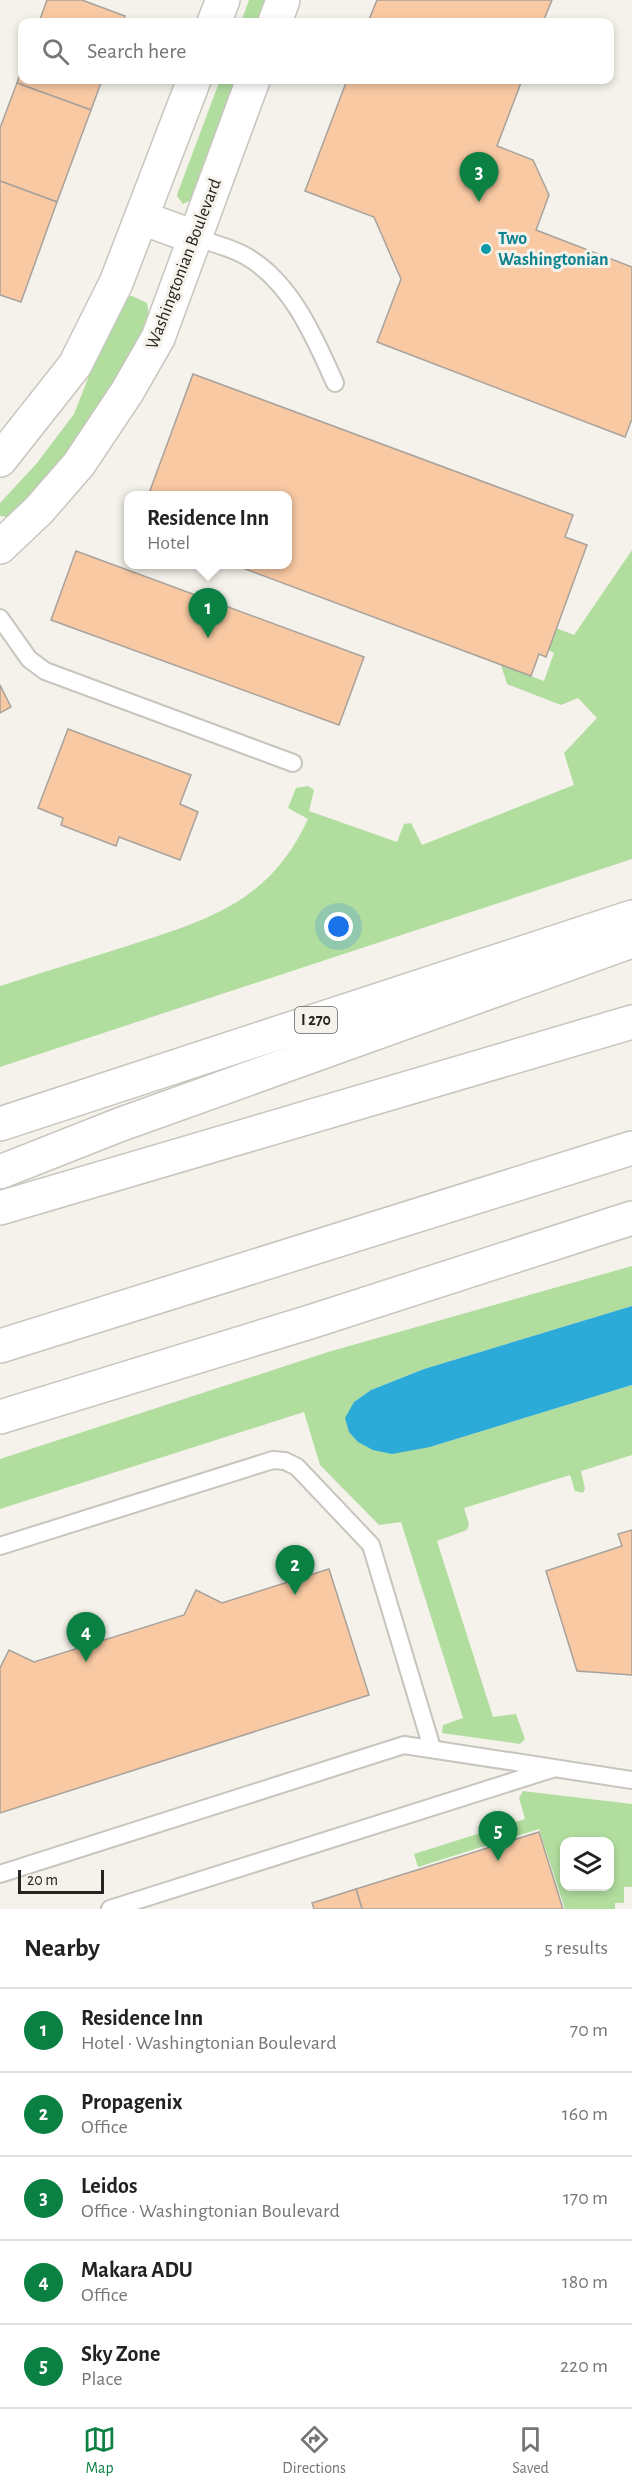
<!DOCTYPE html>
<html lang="en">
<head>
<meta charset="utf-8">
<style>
  body { margin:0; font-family:"Alegreya Sans",sans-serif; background:#f2f2f2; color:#222 }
  .controls { position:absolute; right:18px; bottom:18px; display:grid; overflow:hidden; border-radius:12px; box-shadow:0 3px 9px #0003 }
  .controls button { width:54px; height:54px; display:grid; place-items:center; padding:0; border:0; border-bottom:2px solid #e0e0e0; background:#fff; color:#222; font:30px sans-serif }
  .scale { position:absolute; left:18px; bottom:15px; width:86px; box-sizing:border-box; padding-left:6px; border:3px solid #252421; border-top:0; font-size:16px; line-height:21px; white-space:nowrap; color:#252421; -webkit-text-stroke:4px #f4f2ea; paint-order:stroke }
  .you { position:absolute; left:339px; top:927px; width:21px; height:21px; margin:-15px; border:4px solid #fff; border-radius:50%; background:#1a73e8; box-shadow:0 0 0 9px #1a73e833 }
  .badge { display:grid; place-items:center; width:39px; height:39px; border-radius:50%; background:#0b8043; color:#fff; font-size:20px; font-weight:700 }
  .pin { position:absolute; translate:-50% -50px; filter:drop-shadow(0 2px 3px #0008) }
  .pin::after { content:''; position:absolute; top:32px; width:21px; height:18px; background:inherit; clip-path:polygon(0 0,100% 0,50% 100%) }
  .popup { position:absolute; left:124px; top:491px; width:168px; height:78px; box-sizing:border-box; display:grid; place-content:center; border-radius:12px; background:#fff; filter:drop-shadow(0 2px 4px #0005); font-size:20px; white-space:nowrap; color:#767676 }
  .popup b { font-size:22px; color:#222 }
  .popup::after { content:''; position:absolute; left:50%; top:100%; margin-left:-12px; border:12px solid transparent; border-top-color:#fff }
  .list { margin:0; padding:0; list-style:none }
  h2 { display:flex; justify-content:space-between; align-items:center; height:78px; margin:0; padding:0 24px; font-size:26px }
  h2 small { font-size:20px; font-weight:400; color:#767676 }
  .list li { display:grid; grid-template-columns:39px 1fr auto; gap:18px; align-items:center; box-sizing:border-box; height:84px; padding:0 24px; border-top:2px solid #e0e0e0 }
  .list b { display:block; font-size:22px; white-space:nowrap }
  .list p { margin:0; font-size:20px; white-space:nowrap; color:#767676 }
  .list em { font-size:20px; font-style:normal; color:#767676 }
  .icon { flex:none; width:33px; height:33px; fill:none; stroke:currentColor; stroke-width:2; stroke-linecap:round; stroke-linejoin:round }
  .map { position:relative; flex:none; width:632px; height:1909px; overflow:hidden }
  .search { position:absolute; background:#fff; box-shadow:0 3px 9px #0003; left:18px; right:18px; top:18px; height:66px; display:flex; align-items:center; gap:15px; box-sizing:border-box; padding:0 21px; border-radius:12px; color:#767676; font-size:22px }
  .sheet { height:498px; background:#fff }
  nav { display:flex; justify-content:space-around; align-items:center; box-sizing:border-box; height:84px; border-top:2px solid #e0e0e0; background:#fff; font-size:16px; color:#767676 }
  nav a { display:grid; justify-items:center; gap:3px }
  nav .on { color:#0b8043 }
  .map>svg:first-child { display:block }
  .green { fill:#b1de9f; fill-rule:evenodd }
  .water { fill:#2caad8 }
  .building { fill:#f9c9a3; stroke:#a8a29d; stroke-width:1.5 }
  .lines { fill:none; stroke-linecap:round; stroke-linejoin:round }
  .lane-casing { stroke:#c7c5be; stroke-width:20 }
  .secondary-casing { stroke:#c7c5be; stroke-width:36 }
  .highway-casing { stroke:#c7c5be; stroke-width:36 }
  .lane { stroke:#fff; stroke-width:16 }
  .secondary { stroke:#fff; stroke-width:33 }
  .highway { stroke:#fff; stroke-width:33 }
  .culture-dot { fill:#0f9aa8; stroke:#f4f2ea; stroke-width:2 }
  .labels { text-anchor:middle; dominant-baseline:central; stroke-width:6; stroke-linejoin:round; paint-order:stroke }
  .shield { fill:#f4f2ea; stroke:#63625d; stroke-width:1.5 }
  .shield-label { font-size:16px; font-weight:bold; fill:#252421 }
  .culture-label { font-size:18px; font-weight:bold; fill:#0d838f; stroke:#f4f2ea; text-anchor:start }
  .street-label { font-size:18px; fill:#252421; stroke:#f4f2ea }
</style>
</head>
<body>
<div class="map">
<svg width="632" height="1909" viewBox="0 0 632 1909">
  <rect width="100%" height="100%" fill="#f4f2ea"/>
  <!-- green -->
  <g class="green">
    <polygon points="249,0 268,0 259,22 241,22"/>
    <polygon points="220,80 238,80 193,199 183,204 177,196 178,192"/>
    <polygon points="132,296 147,303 149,317 145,329 96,414 53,470 9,517 0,516 0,503 37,463 74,414 117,305 125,297"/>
    <path d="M632 550V859L0 1067V986C42 973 85 959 127 946 208 920 270 902 308 819L288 808 296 788 308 786 314 790 309 811 397 842 404 824 411 823 422 845 574 785 564 753 597 718 578 698 561 705 507 684 501 665 544 681 554 653 548 650 556 628 574 635Z"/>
    <polygon points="632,1266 632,1306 424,1369 371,1390 354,1402 430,1447 632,1385 632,1455 581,1471 585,1489 583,1493 575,1491 570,1475 464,1508 469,1524 467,1530 437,1541 493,1717 516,1714 525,1739 520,1744 442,1733 443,1725 463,1718 401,1522 379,1525 320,1465 304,1412 0,1509 0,1459 328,1352"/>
    <path d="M523 1791 632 1804V1887H624V1903H615V1909H565L539 1829 418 1867 414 1854 525 1819 519 1798ZM564 1842H610V1886H564Z"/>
  </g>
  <!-- water -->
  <polygon class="water" points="632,1306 632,1385 430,1447 392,1454 373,1450 358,1442 349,1432 345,1418 354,1402 371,1390 424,1369"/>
  <!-- building -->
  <g class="building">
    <polygon points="47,0 82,0 125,16 123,22 39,22"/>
    <polygon points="377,0 552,0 543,22 368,22"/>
    <polygon points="22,67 22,80 102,80 91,110 17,83"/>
    <polygon points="347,80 522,80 497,146 533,160 549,195 536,230 632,267 632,419 625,437 377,342 401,279 374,217 305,191"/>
    <polygon points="17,83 91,110 57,202 0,181 0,128"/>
    <polygon points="0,181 57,202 21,302 0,295"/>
    <polygon points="193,374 573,515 565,537 587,545 546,657 539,654 531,676 232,564 288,564 288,496 148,496"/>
    <polygon points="76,551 364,657 339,725 51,620"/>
    <polygon points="0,685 11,707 0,713"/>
    <polygon points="68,729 191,775 180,804 198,812 180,860 119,837 116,846 61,825 63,818 38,808"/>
    <polygon points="632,1530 632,1675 577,1671 546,1571 622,1546 618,1534"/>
    <polygon points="329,1569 369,1695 0,1813 0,1668 9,1650 34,1662 184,1615 196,1590 222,1603"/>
    <polygon points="539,1832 563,1909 362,1909 356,1889"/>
    <polygon points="356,1889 362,1909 314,1909 312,1903"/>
  </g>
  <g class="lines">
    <defs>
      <g id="lane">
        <path d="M197 238C214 244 234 248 249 258 293 285 315 339 335 383"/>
        <polyline points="0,618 29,659 45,671 293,763"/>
        <polyline points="0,1546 273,1460 285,1461 297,1467 371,1545 432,1748"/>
        <polyline points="0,1874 404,1745 632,1780"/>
        <polyline points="110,1909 552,1769"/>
      </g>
      <g id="secondary">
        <polyline points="214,22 223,0"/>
        <polyline points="275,22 283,0"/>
        <polyline points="142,218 197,238"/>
        <polyline points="0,460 75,365 116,283 194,80"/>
        <polyline points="0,547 39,510 79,464 127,392 158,338 253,80"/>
      </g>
      <g id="highway">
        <polyline points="0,1124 632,917"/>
        <polyline points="0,1172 119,1125 632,941"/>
        <polyline points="0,1208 632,1022"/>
        <polyline points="0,1346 632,1148"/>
        <polyline points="0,1417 313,1321 632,1218"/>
      </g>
    </defs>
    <!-- lane casing -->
    <use href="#lane" class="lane-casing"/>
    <!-- secondary casing -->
    <use href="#secondary" class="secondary-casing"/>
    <!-- highway casing -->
    <use href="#highway" class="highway-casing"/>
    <!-- lane -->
    <use href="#lane" class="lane"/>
    <!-- secondary -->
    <use href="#secondary" class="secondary"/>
    <!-- highway -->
    <use href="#highway" class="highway"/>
  </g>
  <!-- markers -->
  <circle class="culture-dot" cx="486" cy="249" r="6"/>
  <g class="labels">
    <!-- shield labels -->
    <rect class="shield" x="295" y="1007" width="42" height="26" rx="4.5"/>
    <g class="shield-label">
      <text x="316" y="1020">I 270</text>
    </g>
    <!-- culture labels -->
    <g class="culture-label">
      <text x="498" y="239">Two<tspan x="498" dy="21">Washingtonian</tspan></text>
    </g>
    <!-- street labels -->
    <g class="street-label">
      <text transform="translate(184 264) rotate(-69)">Washingtonian Boulevard</text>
    </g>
  </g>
</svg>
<div class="controls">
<button><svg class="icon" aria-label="layers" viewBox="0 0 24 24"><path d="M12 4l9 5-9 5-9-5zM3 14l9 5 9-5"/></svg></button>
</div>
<div class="scale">20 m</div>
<div class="you"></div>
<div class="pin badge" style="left:208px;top:638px">1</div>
<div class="popup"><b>Residence Inn</b>Hotel</div>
<div class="pin badge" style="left:295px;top:1595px">2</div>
<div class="pin badge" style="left:479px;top:202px">3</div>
<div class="pin badge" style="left:86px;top:1662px">4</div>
<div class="pin badge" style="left:498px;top:1861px">5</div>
<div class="search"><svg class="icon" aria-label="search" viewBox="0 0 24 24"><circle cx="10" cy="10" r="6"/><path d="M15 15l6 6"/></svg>Search here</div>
</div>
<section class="sheet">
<h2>Nearby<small>5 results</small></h2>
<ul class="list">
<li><span class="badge">1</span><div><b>Residence Inn</b><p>Hotel · Washingtonian Boulevard</p></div><em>70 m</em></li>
<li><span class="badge">2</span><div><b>Propagenix</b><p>Office</p></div><em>160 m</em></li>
<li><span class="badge">3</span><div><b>Leidos</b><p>Office · Washingtonian Boulevard</p></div><em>170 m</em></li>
<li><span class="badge">4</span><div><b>Makara ADU</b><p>Office</p></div><em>180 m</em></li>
<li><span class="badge">5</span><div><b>Sky Zone</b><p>Place</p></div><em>220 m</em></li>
</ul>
</section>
<nav>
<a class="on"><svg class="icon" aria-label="map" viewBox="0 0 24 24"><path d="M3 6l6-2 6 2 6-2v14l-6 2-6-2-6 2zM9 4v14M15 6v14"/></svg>Map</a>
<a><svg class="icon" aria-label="directions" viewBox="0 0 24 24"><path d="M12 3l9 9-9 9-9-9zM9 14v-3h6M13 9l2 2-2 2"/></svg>Directions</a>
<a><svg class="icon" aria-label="saved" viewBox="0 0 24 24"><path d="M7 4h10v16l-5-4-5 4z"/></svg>Saved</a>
</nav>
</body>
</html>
